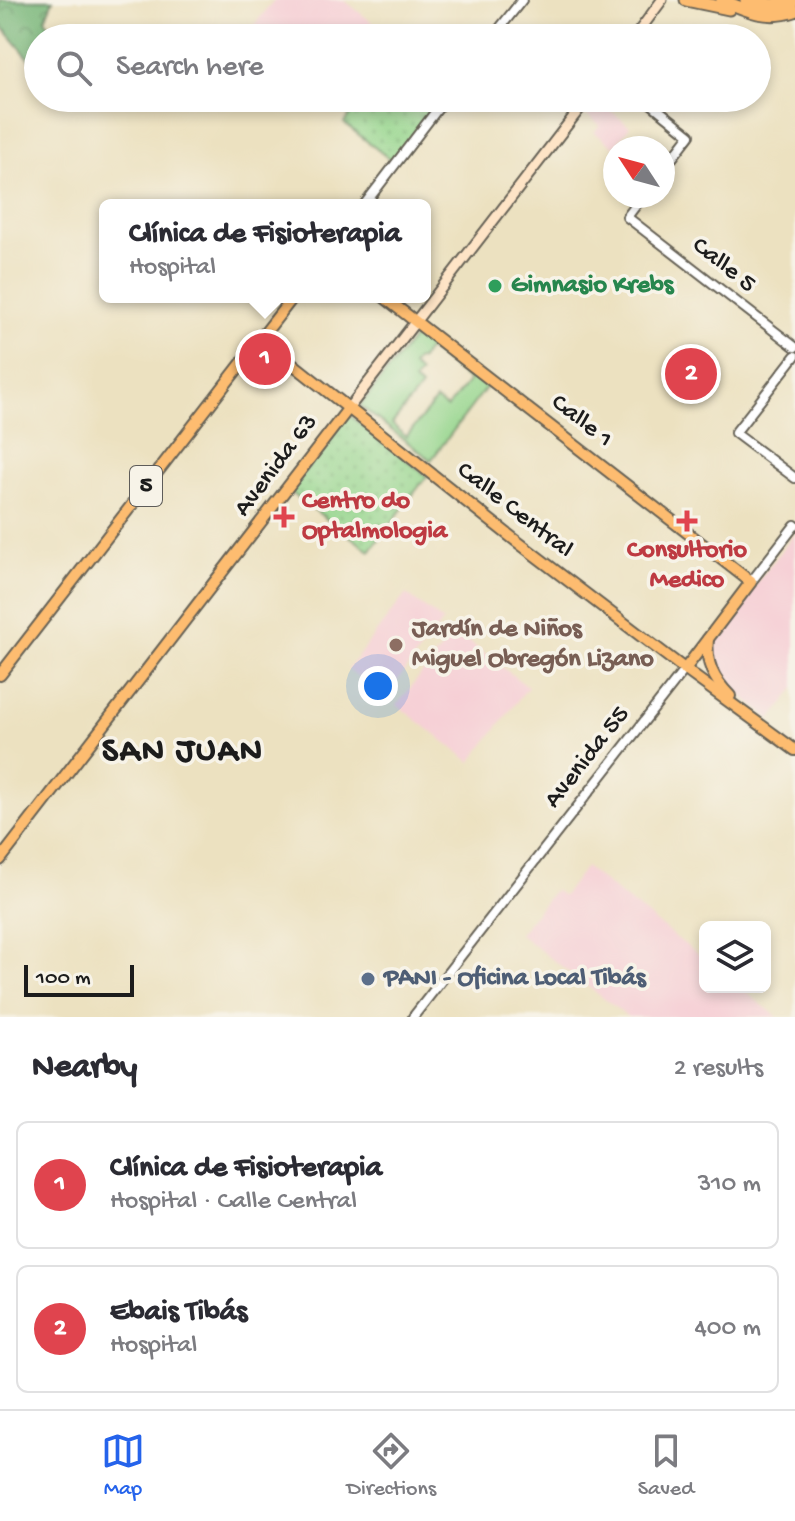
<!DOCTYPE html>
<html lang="en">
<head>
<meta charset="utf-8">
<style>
  body { margin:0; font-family:"Gochi Hand",sans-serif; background:#f2f2f3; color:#2b2b33 }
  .controls { position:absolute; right:24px; bottom:24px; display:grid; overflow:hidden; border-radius:12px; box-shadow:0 4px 12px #0003 }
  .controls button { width:72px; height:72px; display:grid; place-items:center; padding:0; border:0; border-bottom:2px solid #e1e1e2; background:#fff; color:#2b2b33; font:40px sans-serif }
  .compass { position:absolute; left:603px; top:136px; width:72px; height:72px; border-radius:50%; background:#fff; box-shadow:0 4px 12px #0003; rotate:306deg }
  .scale { position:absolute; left:24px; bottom:20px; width:110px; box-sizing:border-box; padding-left:8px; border:4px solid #1c1c1c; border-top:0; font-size:22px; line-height:28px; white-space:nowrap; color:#1c1c1c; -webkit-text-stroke:6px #f7f3e8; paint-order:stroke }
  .you { position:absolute; left:378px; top:686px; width:28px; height:28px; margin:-20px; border:6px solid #fff; border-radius:50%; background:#1a73e8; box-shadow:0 0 0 12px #1a73e833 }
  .badge { display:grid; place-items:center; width:52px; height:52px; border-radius:50%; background:#2563eb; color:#fff; font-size:26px; font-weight:700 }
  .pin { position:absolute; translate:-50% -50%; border:4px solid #fff; box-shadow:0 2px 8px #0006 }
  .popup { position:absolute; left:99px; top:199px; width:332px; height:104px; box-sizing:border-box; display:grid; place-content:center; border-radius:12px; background:#fff; filter:drop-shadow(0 2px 6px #0005); font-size:26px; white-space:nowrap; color:#7c7c81 }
  .popup b { font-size:30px; color:#2b2b33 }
  .popup::after { content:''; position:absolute; left:50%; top:100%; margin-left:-16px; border:16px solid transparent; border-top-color:#fff }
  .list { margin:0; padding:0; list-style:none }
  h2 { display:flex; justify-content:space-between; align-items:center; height:104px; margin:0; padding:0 32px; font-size:34px }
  h2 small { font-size:26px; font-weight:400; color:#7c7c81 }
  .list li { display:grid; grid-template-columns:52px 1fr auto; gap:24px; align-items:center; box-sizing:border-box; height:128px; margin:0 16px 16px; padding:0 16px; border:2px solid #e1e1e2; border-radius:12px }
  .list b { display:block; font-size:30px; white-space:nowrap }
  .list p { margin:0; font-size:26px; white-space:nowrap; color:#7c7c81 }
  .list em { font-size:26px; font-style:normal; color:#7c7c81 }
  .icon { flex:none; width:44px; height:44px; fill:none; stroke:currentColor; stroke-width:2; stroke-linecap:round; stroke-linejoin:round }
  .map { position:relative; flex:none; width:795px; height:1017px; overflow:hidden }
  .search { position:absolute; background:#fff; box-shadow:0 4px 12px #0003; left:24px; right:24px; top:24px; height:88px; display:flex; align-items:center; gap:20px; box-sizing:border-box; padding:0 28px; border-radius:44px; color:#7c7c81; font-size:30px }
  .sheet { height:392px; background:#fff }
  nav { display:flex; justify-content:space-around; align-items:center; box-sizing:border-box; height:112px; border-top:2px solid #e1e1e2; background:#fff; font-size:22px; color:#7c7c81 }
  nav a { display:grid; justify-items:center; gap:4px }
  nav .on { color:#2563eb }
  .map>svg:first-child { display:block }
  .built { fill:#f6cfd5 }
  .grass { fill:url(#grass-dots); stroke:#587854; stroke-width:2 }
  .forest { fill:url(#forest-crowns); stroke:#4a694a; stroke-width:2 }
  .garden { fill:#94d58c; stroke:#587854; stroke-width:2; fill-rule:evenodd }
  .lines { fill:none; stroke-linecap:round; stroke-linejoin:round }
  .tertiary-casing { stroke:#656155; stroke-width:12 }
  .secondary-casing { stroke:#656155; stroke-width:13 }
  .primary-casing { stroke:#656155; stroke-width:14 }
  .trunk-casing { stroke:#656155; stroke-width:15 }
  .tertiary { stroke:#fff; stroke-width:8 }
  .secondary { stroke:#fee4c6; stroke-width:9 }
  .primary { stroke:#fdbc70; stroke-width:10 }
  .trunk { stroke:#fdbc70; stroke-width:11 }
  .leisure-dot { fill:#2e9e5b; stroke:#f7f3e8; stroke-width:3 }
  .health-dot { fill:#e0444e; stroke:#f7f3e8; stroke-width:3 }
  .education-dot { fill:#8d6e63; stroke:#f7f3e8; stroke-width:3 }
  .service-dot { fill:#5c6f8a; stroke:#f7f3e8; stroke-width:3 }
  .labels { text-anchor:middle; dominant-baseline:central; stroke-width:7; stroke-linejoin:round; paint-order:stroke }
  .shield { fill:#f7f3e8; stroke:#5e5c59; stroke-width:2 }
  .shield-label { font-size:24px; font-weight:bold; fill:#1c1c1c }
  .street-label { font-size:26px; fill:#1c1c1c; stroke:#f7f3e8 }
  .leisure-label { font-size:26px; font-weight:bold; fill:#27864d; stroke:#f7f3e8; text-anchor:start }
  .health-label { font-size:26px; font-weight:bold; fill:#be3a42; stroke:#f7f3e8; text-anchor:start }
  .education-label { font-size:26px; font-weight:bold; fill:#785e54; stroke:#f7f3e8; text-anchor:start }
  .service-label { font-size:26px; font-weight:bold; fill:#4e5e75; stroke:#f7f3e8; text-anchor:start }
  .district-label { font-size:34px; font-weight:bold; letter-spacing:2px; fill:#1c1c1c; stroke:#f7f3e8 }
</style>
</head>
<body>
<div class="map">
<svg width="795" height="1017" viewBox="0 0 795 1017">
  <defs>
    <pattern id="grass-dots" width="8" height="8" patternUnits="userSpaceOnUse" patternTransform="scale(2)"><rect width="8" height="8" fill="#94d58c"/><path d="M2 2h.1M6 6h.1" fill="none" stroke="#7fb678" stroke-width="1.8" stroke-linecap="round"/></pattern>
    <pattern id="forest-crowns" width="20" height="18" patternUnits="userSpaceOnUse" patternTransform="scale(2)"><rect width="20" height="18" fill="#77b678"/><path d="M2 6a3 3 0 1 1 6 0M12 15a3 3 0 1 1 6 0" fill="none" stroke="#619362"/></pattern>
  </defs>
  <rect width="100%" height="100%" fill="#f7f3e8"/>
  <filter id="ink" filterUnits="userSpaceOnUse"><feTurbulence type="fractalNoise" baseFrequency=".0125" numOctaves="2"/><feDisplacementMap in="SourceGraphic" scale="16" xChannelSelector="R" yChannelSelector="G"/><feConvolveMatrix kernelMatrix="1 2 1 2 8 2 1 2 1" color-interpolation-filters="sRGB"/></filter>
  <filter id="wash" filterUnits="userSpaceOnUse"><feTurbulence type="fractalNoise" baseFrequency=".006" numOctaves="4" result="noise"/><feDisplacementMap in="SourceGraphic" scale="32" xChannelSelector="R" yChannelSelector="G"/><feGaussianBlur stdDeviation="1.8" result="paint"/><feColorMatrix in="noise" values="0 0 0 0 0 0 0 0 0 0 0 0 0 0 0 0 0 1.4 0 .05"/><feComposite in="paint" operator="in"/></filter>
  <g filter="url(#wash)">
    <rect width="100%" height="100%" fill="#ece1c0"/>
    <!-- built -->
    <g class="built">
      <polygon points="274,0 344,0 392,38 244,38"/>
      <polygon points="592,98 599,98 611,111 630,126 614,147 594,132 600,125 581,111"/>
      <polygon points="795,533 795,688 771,720 720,677 711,655 714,639"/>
      <polygon points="406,594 443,621 385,697 348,669"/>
      <polygon points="455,631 528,687 471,762 397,705"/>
      <polygon points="585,867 705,960 705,987 739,987 778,1017 628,1017 519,934 554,890 563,896"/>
    </g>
    <!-- grass -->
    <g class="grass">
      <polygon points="363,98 442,98 392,161 344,123"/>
      <polygon points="349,415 427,476 370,551 289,491"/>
    </g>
    <!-- forest -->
    <polygon class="forest" points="0,0 53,0 45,19 58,38 38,38 38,69 0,24"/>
    <!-- garden -->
    <path class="garden" d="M418 332 488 385 431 460 360 406ZM429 349 469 381 447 408 436 400 406 437 392 424 421 387 414 381 420 373 412 366 417 359 420 360Z"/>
  </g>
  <g filter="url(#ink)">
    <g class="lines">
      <defs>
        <g id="tertiary">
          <polyline points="492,38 522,0"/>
          <polyline points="644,98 690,135 663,170"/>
          <polyline points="643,196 627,217 795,347"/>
          <polyline points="364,205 446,98"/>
          <polyline points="795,356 735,433 795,478"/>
          <polyline points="751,582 795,525"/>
          <polyline points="413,1017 685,669"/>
        </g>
        <g id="secondary">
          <polyline points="634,38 662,0"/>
          <polyline points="348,409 588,98"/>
        </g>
        <g id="primary">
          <polyline points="384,297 751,582 685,669"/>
          <polyline points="260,338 515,540 691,674 795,750"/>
          <path d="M708 639C705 663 714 680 730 696"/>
          <polyline points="0,675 293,297"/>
          <polyline points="0,860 348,409"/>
        </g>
        <g id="trunk">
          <polyline points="686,0 729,9"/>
          <path d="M722 0C747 11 768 20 795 11"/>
          <path d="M746 0C763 5 778 7 795 1"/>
        </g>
      </defs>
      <!-- tertiary casing -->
      <use href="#tertiary" class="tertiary-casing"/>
      <!-- secondary casing -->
      <use href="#secondary" class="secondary-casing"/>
      <!-- primary casing -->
      <use href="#primary" class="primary-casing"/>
      <!-- trunk casing -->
      <use href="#trunk" class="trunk-casing"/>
      <!-- tertiary -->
      <use href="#tertiary" class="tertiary"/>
      <!-- secondary -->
      <use href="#secondary" class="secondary"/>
      <!-- primary -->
      <use href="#primary" class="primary"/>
      <!-- trunk -->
      <use href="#trunk" class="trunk"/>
    </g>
  </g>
  <!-- markers -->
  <circle class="leisure-dot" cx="495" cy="286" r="8"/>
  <g class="health-dot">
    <path d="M280 505h8v8h8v8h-8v8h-8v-8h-8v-8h8z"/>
    <path d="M683 509h8v8h8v8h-8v8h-8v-8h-8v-8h8z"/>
  </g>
  <circle class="education-dot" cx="396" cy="645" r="8"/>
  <circle class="service-dot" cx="368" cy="979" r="8"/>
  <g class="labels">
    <!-- shield labels -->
    <rect class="shield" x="130" y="466" width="32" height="40" rx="6"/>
    <g class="shield-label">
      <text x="146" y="486">5</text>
    </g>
    <!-- street labels -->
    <g class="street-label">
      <text transform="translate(723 266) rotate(38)">Calle 5</text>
      <text transform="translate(581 422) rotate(38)">Calle 1</text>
      <text transform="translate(277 466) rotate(-53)">Avenida 63</text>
      <text transform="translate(514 511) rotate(38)">Calle Central</text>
      <text transform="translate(588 758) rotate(-52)">Avenida 55</text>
    </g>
    <!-- leisure labels -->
    <g class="leisure-label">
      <text x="511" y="286">Gimnasio Krebs</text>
    </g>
    <!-- health labels -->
    <g class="health-label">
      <text x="302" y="502">Centro do<tspan x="302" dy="30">Optalmologia</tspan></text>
      <text x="687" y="551" text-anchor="middle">Consultorio<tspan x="687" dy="30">Medico</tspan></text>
    </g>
    <!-- education labels -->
    <g class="education-label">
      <text x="412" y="630">Jardín de Niños<tspan x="412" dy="30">Miguel Obregón Lizano</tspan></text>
    </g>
    <!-- service labels -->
    <g class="service-label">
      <text x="384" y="979">PANI - Oficina Local Tibás</text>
    </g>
    <!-- district labels -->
    <g class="district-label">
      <text x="183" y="753">SAN JUAN</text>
    </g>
  </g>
</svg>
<div class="controls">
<button><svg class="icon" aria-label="layers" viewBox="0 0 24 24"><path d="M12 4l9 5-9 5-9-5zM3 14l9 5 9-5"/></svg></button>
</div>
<svg class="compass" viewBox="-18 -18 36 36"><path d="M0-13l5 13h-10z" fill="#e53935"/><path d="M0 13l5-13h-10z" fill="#7c7c81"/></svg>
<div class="scale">100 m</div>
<div class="you"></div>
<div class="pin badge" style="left:265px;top:359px;background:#e0444e">1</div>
<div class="popup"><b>Clínica de Fisioterapia</b>Hospital</div>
<div class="pin badge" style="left:691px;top:374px;background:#e0444e">2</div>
<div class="search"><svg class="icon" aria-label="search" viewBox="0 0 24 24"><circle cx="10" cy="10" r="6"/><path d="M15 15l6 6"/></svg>Search here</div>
</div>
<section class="sheet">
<h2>Nearby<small>2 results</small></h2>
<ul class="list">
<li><span class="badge" style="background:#e0444e">1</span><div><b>Clínica de Fisioterapia</b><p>Hospital · Calle Central</p></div><em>310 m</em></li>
<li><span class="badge" style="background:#e0444e">2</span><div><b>Ebais Tibás</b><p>Hospital</p></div><em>400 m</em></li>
</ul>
</section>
<nav>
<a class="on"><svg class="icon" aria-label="map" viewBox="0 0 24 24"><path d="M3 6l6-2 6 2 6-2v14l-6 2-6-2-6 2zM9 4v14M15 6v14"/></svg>Map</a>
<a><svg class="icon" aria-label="directions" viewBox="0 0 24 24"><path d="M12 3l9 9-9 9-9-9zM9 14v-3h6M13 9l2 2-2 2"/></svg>Directions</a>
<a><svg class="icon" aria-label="saved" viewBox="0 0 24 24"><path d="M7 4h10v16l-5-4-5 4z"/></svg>Saved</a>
</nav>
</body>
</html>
